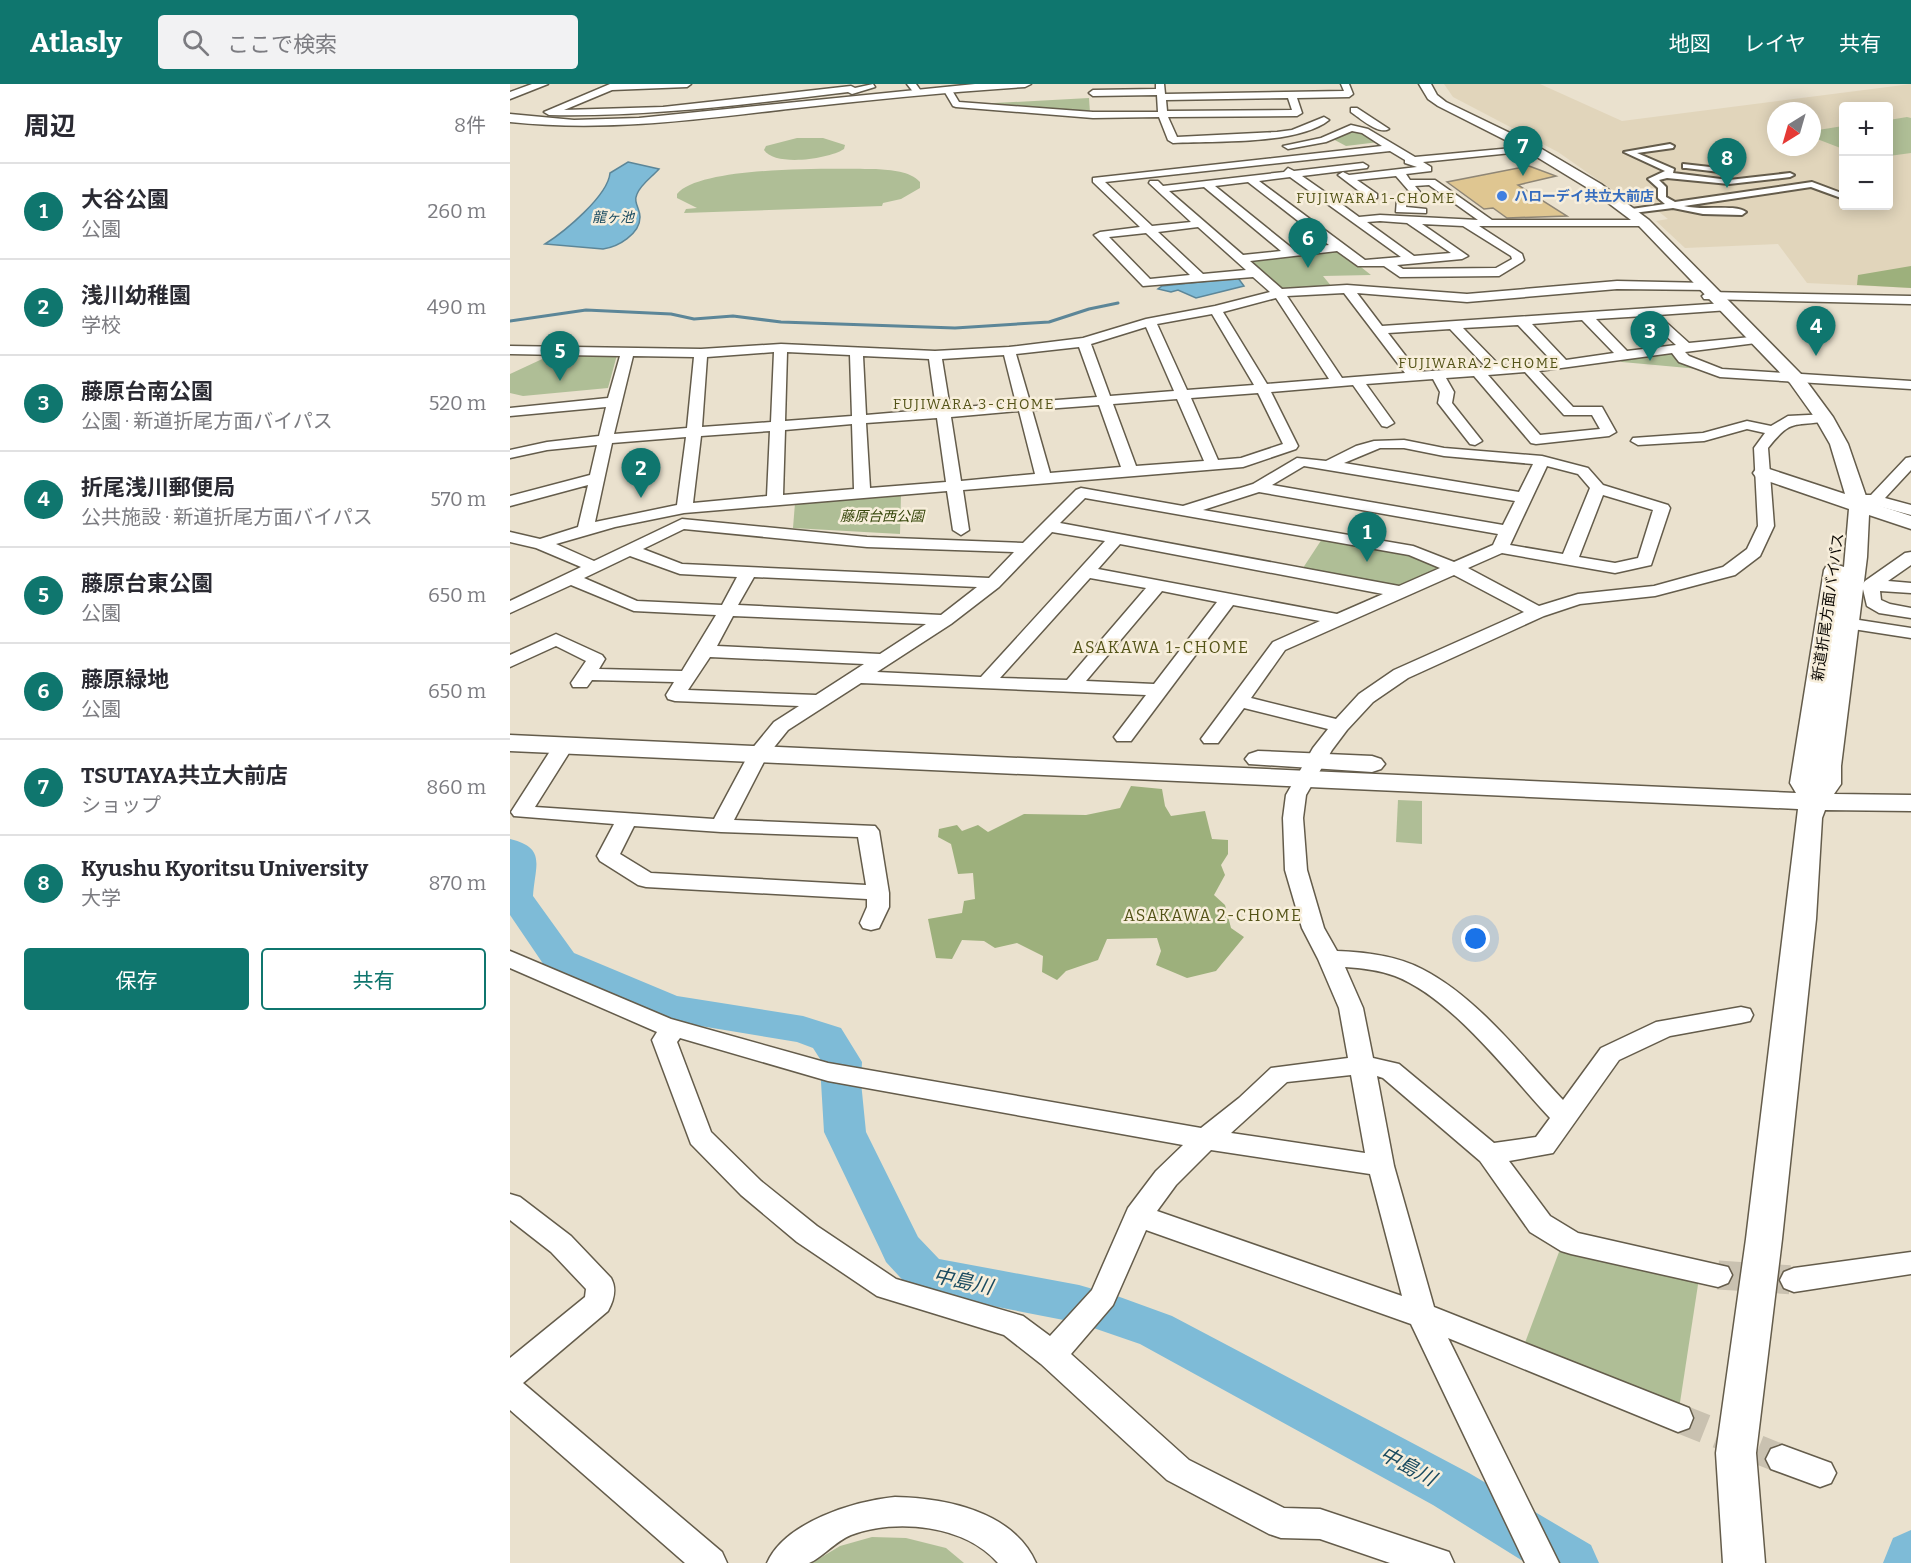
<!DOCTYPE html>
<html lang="ja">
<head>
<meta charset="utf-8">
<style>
  body { margin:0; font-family:Bitter,"Noto Sans JP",serif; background:#f2f2f3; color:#2b2b33 }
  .controls { position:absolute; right:18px; top:18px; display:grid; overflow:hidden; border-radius:6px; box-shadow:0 3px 15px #0003 }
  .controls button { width:54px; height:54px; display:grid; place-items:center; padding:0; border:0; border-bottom:2px solid #e1e1e2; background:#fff; color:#2b2b33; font:30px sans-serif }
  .compass { position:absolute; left:1257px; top:18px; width:54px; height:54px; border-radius:50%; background:#fff; box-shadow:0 3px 15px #0003; rotate:217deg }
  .you { position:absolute; left:966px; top:855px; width:21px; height:21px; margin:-15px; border:4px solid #fff; border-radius:50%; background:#1a73e8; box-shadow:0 0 0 9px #1a73e833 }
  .badge { display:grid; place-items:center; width:39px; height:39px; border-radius:50%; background:#0f766e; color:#fff; font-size:20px; font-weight:700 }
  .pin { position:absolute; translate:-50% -50px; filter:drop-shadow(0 2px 3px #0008) }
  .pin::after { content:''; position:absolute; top:32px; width:21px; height:18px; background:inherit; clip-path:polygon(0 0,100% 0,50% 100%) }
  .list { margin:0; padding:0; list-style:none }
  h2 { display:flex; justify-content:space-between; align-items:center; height:78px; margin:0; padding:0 24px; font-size:26px }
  h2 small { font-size:20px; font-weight:400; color:#7c7c81 }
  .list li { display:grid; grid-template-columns:39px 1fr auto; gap:18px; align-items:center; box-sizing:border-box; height:96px; padding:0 24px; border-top:2px solid #e1e1e2 }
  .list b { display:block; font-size:22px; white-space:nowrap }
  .list p { margin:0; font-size:20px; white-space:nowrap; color:#7c7c81 }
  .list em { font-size:20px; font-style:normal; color:#7c7c81 }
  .actions { display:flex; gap:12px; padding:18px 24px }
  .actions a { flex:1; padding:14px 0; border:2px solid #0f766e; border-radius:6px; text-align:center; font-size:21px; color:#0f766e }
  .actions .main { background:#0f766e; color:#fff }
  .icon { flex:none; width:33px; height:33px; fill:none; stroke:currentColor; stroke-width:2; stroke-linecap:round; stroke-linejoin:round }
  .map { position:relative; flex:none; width:1401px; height:1479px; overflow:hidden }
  header { display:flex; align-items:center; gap:36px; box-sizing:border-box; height:84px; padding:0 30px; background:#0f766e; color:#fff }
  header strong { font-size:28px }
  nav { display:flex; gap:33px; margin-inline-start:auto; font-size:21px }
  .search { width:420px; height:54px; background:#f2f2f3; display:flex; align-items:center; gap:15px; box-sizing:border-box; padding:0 21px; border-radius:6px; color:#7c7c81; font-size:22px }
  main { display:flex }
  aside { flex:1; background:#fff }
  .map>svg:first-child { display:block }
  .built { fill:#e1d5bb; fill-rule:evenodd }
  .green { fill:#afbe96 }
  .forest { fill:#9db07c }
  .water { fill:#7ebbd7; stroke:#5c8698; stroke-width:1.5 }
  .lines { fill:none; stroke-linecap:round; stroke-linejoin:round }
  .stream { stroke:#5c8698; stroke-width:3 }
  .river { fill:#7ebbd7; fill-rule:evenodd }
  .building { fill:#dfc691; stroke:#8f8675; stroke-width:1.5 }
  .minor-tunnel { stroke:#c9c1b0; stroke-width:29; stroke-dasharray:29 14; stroke-linecap:butt }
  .pedestrian-casing { stroke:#645c4b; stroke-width:4 }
  .minor-casing { stroke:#645c4b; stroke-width:3 }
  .tertiary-casing { stroke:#645c4b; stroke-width:3 }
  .pedestrian { fill:#fff; fill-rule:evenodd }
  .minor { fill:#fff; fill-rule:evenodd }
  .tertiary { fill:#fff; fill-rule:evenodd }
  .shop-dot { fill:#3f7fe0; stroke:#f7eedb; stroke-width:2 }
  .labels { text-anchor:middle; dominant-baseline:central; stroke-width:5; stroke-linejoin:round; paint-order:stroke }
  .far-shop-label { font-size:14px; font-weight:bold; fill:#366cbe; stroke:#f7eedb; text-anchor:start }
  .far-neighbourhood-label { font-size:14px; letter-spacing:1.5px; fill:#535317; stroke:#f7eedb }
  .far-water-label { font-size:14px; font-style:italic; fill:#1a4b60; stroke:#f7eedb }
  .far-park-label { font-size:14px; font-style:italic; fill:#35450a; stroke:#f7eedb }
  .street-label { font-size:15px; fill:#0e0b06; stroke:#f7eedb }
  .neighbourhood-label { font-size:16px; letter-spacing:1.5px; fill:#535317; stroke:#f7eedb }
  .near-water-label { font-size:20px; font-style:italic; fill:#1a4b60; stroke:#f7eedb }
</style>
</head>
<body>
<header>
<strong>Atlasly</strong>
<div class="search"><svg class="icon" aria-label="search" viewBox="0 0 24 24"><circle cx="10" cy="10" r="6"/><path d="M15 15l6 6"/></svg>ここで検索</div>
<nav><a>地図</a><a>レイヤ</a><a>共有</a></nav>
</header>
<main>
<aside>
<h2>周辺<small>8件</small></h2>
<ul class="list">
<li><span class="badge">1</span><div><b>大谷公園</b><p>公園</p></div><em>260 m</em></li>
<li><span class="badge">2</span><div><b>浅川幼稚園</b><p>学校</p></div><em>490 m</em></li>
<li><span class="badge">3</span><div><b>藤原台南公園</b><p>公園 · 新道折尾方面バイパス</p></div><em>520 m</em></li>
<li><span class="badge">4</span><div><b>折尾浅川郵便局</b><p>公共施設 · 新道折尾方面バイパス</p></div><em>570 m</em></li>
<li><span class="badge">5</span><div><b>藤原台東公園</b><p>公園</p></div><em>650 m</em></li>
<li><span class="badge">6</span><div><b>藤原緑地</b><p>公園</p></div><em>650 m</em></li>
<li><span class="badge">7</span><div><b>TSUTAYA共立大前店</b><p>ショップ</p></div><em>860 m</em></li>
<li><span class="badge">8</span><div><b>Kyushu Kyoritsu University</b><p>大学</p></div><em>870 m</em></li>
</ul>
<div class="actions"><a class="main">保存</a><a>共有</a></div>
</aside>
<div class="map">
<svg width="1401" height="1479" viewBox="0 0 1401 1479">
  <rect width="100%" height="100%" fill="#eae1ce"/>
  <!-- built -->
  <path class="built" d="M934 0H1030L1112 37 1401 0V204L1297 199 1268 160 1175 164 1146 137 1158 135 1139 120 1124 121 1048 68 943 13ZM1334 22H1378V122H1334ZM1266 27H1302V63H1266Z"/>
  <!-- green -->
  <g class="green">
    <polygon points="579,14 580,29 466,20"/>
    <polygon points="1397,33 1401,34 1401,69 1379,72 1379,36"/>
    <polygon points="1333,42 1333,65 1302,53 1302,47"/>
    <polygon points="844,46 852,47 869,58 836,62 821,54"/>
    <path d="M287 54H313L335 61 334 65C319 75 265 83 254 66L256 62Z"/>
    <path d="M366 85C381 86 400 87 410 98V104L391 115 373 119 372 122 174 129 176 125 187 124 167 114V110C191 81 326 85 366 85Z"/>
    <polygon points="827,164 861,191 813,192 822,203 770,207 737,176"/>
    <polygon points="1162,268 1189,285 1112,278 1109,276"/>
    <polygon points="43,270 107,271 98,304 13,312 0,309 0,290"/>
    <polygon points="391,411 390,450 283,444 285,419"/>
    <polygon points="812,455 902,472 934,484 891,503 793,484"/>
    <polygon points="888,716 912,717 912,760 886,758"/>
    <polygon points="1049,1168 1189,1194 1169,1325 1013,1264"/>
    <polygon points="362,1453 396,1454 436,1464 454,1479 302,1479 330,1462"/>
  </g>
  <!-- forest -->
  <g class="forest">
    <polygon points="1401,182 1401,204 1347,201 1348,191"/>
    <polygon points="621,702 652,705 655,722 661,732 695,727 702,755 718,756 718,770 711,781 715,791 704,811 715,821 721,844 734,853 706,887 677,894 646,881 651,867 647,854 597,855 588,876 556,887 547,896 532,888 533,872 507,859 485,864 474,857 452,856 442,875 426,874 418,835 452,829 454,817 465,815 463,789 448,790 441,760 428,753 429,745 447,741 452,747 468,741 478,748 514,730 576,731 610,724"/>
  </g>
  <!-- water -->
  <g class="water">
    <path d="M118 78 149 85C142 93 131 100 127 110 123 119 130 124 130 133 130 150 108 163 93 165L35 160C54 148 98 112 100 89Z"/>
    <polygon points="728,194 734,202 686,214 668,206 661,208 648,205 652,202"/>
  </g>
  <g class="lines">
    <!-- stream -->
    <polyline class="stream" points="0,237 76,226 161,230 184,235 223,232 271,238 445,244 539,238 579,225 608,219"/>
    <!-- river -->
    <g class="river">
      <path d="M0 755C37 764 25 781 23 812L64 869 167 912 293 932 331 944 352 978 351 998 356 1048 408 1153 429 1175 569 1201 607 1212 662 1232 959 1389 1081 1461 1089 1479H1016L923 1421 630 1260 569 1239 416 1209 400 1204 376 1178 370 1165 314 1048 311 998 312 978 303 964 287 958 160 937 38 887 0 831Z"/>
      <polygon points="1401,1446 1401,1479 1373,1479 1383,1454"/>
    </g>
  </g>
  <!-- building -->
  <polygon class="building" points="1019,82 1046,92 1008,101 1057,132 997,134 983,124 974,125 937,98"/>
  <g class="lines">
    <!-- minor-tunnel -->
    <g class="minor-tunnel">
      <polyline points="1208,1191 1284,1196"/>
      <polyline points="1168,1334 1272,1375"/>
    </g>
    <defs>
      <g id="pedestrian">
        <path d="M1160 60 1164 62 1163 64 1127 69 1164 85 1163 89 1219 96 1280 89 1284 91 1280 93 1219 100 1157 94 1149 96 1156 103V113L1165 118 1302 98 1334 110V115L1301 103 1174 122C1192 127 1225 120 1236 128L1232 131 1193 130 1163 124 1115 130V126L1155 120 1148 114V104L1138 95 1155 87 1114 68Z"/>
        <polygon points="1173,80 1218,85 1222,87 1218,89 1176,84 1173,84"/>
      </g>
      <g id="minor">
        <path d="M100 0H181L177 3 102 6 54 26 153 23 341 2 345 4 363 0 365 3 342 10 338 8C239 20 140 33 39 31L34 28Z"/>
        <polygon points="397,0 406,0 411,7 404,9"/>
        <path d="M646 0H654L655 10 834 7 831 0H839L843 10 839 13 787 14 792 29 787 32 658 33 667 53 767 48 782 46 814 33 819 36C788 61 703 57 663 59L658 56 649 33 583 34 446 23 443 22 433 5 440 3 449 18 583 28H648L647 11 583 12 579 9 583 6 646 5ZM778 14 782 26 657 27 656 16Z"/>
        <path d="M841 24H847L879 45C869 51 851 35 841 28Z"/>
        <path d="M841 41 858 45 905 73 1024 62 1026 64 1021 67 913 78 921 83V87L896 90 900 96H925L982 136H1134L1140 139 1134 142H969L1012 170 1014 176 1012 178 989 192 890 193 874 182H848L827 167 740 177 772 205 837 201 957 210 1107 197 1197 199 1203 203 1201 206 1107 205 957 218 847 209 872 242 1215 219 1221 223 1219 226 1148 231 1179 259 1251 252 1252 255 1251 258 1246 259 1175 268 1179 272 1212 285 1401 297V305L1210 293 1169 278 1162 269 1029 287 1063 323H1092L1106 348 1099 352 1026 360 1021 359 964 292 936 294 944 308 942 319 972 357 965 361 960 360 928 319 930 308 923 295 856 300 884 339 877 343 872 342 843 301 761 308 788 362 786 365 733 383 453 406 459 446 451 451 443 446 437 407 174 429 105 443 46 460 84 477 172 435 357 453 513 459 566 406 571 404 673 422 743 400 787 374 816 377 846 362 864 357 894 356 934 364 1032 372 1078 384 1093 401 1158 421 1160 424 1141 481 1105 489 992 469 958 484 1029 522 1068 510 1144 502 1213 483 1237 465 1248 442 1244 364 1255 349 1237 345 1194 357 1128 361 1121 357 1123 354 1193 349 1237 337 1261 342 1278 332 1319 330 1321 333 1319 336C1285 345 1284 331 1258 364L1264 442 1250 472 1225 491 1145 512 1070 520 1034 532 898 594 863 618 837 646 822 666 796 711 793 734 797 786 814 844 827 867C856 868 887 872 912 885 967 913 1012 972 1053 1016L1091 964 1146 938 1231 923 1240 925 1243 931 1240 937 1231 939 1160 952 1109 976 1043 1069 999 1077 1040 1132 1068 1149 1218 1183 1222 1191 1218 1199 1208 1203 1061 1170 1051 1167 1020 1148 970 1077 873 994 867 992 884 1082 924 1223 1179 1324 1183 1334 1179 1344 1168 1348 938 1254 1049 1479H1015L901 1240 636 1146 603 1221 561 1270 679 1376 774 1424 810 1425 939 1468 944 1479H880L810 1455 771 1454 759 1450 657 1396 531 1280 494 1251 367 1212 287 1158 231 1111 181 1060 142 956 147 948 0 884V867L161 935 318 979 691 1044 729 1014 761 984 838 974 829 924 808 875 792 844 775 786 773 734 776 711 803 664 818 645 734 624 708 659H694L691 655 763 558 810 537 723 521 621 657H607L604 653 636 611 351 599 278 646 257 672 224 736 365 742 369 747 379 809V823L369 844 361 846 353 844 350 839 357 823V815L136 803 128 801 90 777 87 772 104 740 4 732 1 728 44 661 47 657H61L64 661 25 723 204 735 241 666 264 638 289 622 165 617 158 615 156 611 164 598 82 596 77 603H63L61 599 76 577 46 562 0 583V571L46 550 92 571 95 575 89 585 172 587 206 531 124 527 61 501 0 529V517L71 483 26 464 0 458V448L30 455 68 443 78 401 0 422V412L80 391 87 361 37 366 0 374V366L37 358 89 352 96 323 0 332V324L98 314 110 272 0 270V262L191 265 271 260 425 267 499 263 573 254 636 235 705 222 760 208 743 193 633 202 584 151 590 148 630 143 583 98V94L872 62 852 49 842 47 816 58 778 65 773 62 811 54ZM880 67 895 76V79L907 83 839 91 833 88 828 91 853 110 822 113 792 92 857 84 858 82 853 79 784 87 778 84 774 88 653 102 648 97H640L639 99 681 138 642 142 595 98ZM886 92 899 107 887 115 886 128 916 129V125L896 123 897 117 910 108 905 102 919 101 968 136 870 131 849 133 830 119 867 114V110L847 96ZM780 93 891 173 855 176 749 97ZM738 98 819 161 783 165 705 102ZM694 103 771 167 733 171 659 107ZM870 137 897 139 941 169 904 172 857 138ZM912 140 953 142 1001 172 1002 175 986 184 893 185 887 181 952 175 958 172ZM688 143 736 186 693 190 648 148ZM636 149 680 191 640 195 599 153ZM834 209 895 289 832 294 777 212ZM766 214 819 295 757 300 713 228ZM702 230 744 301 677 306 647 240ZM1134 232 1166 261 1117 267 1086 235ZM1072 236 1104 269 1056 276 1022 240ZM1008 241 1043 278 990 282 953 244ZM636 243 664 307 600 312 581 260ZM940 245 976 283 908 288 878 249ZM569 263 587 313 520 318 506 270ZM264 268 261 338 192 343 197 273ZM277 268 340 271 342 332 275 337ZM494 271 506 319 440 324 432 275ZM123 272 184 273 177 344 104 350ZM353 272 419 275 426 325 356 331ZM1015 288 1054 331H1082L1090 345 1030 351 978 291ZM748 309 773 360 731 374 708 376 681 314ZM667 315 694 377 626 382 603 320ZM589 321 611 383 540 389 522 326ZM509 327 525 390 451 397 441 333ZM427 334 436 398 360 404 356 339ZM342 340 344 405 273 411 275 346ZM260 347 257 412 183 419 191 352ZM176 353 167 421 85 438 102 359ZM870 364H894L934 372 1023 380 1009 408 834 379ZM794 382 1005 417 993 441 762 401ZM1037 382 1068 390 1080 404 1053 470 1000 461ZM749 408 988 450 983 461 944 478 903 462 693 426ZM1093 411 1143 426 1128 474 1105 479 1069 473ZM575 414 899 471 930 484 889 502 550 439ZM174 445 357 463 504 468 479 494 172 480 133 465ZM542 448 595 457 471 593 367 588 441 540 489 503ZM610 460 873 510 827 530 588 485ZM120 472 170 490 227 493 212 521 127 517 74 494ZM944 491 1014 528 884 586 849 610 826 635 741 614 775 566ZM244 493 467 503 431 531 228 521ZM580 494 636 504 557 596 490 594ZM652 507 707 518 644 600 576 597ZM223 532 416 540 370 570 207 562ZM200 573 354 580 306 611 178 606ZM124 742 211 748 348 753 356 801 141 789 110 770ZM835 883C852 884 869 886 885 892 942 914 999 990 1040 1034L1026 1053 984 1059 889 980 863 974 853 924ZM170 954 318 997 673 1061 646 1087 618 1124 582 1206 540 1252 513 1232 386 1195 307 1142 251 1097 201 1048 167 958ZM841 991 855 1069 721 1049 777 998ZM701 1066 860 1090 892 1212 647 1127 666 1101Z"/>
        <polygon points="1198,208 1401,212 1401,220 1194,215 1192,212"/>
        <polygon points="1401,373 1401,386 1375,414 1401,421 1401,431 1364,421 1340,417 1338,414 1340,411 1361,411 1396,374"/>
        <polygon points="1401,468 1401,481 1378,497 1401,499 1401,509 1370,507 1371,516 1380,520 1401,524 1401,534 1369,529 1357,522 1352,501 1355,497 1395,469"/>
        <polygon points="1336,534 1401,544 1401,554 1330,543 1327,539 1330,535"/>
        <path d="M0 1110 10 1113 61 1152 101 1194C107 1205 104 1216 98 1227L13 1299 212 1468 217 1479H175L0 1326V1274L75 1213 76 1205 41 1168 0 1136Z"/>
        <polygon points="1401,1168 1401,1190 1284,1208 1274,1204 1270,1196 1274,1188 1284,1184"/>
        <polygon points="1272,1361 1321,1379 1326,1389 1321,1399 1310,1403 1261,1385 1256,1375 1261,1365"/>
        <path d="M385 1413C435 1414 503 1427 526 1479H488C455 1441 386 1434 341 1451 326 1457 310 1475 299 1479 290 1479 267 1479 257 1479 275 1438 344 1417 385 1413Z"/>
      </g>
      <g id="tertiary">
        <polygon points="22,0 38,0 0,15 0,8"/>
        <path d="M465 0H521L515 3C436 8 357 16 278 25 185 36 94 48 0 38V30L64 36 129 34Z"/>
        <polygon points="909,0 921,0 927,11 936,18 1025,61 1091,100 1139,136 1292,291 1323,333 1338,360 1358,418 1401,432 1401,445 1359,431 1357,473 1331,682 1331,700 1324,710 1401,711 1401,727 1315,726 1312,734 1306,835 1272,1155 1246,1369 1255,1479 1213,1479 1206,1369 1236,1155 1288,725 0,667 0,651 1286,709 1280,699 1314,486 1317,481 1325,480 1334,483 1339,425 1246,393 1243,389 1246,385 1253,383 1335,410 1320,360 1305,334 1280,299 1129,142 1081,106 1017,67 928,22 918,15"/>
        <polygon points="748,667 862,672 871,675 875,680 871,685 862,688 739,680 735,675 739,670"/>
      </g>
    </defs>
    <!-- pedestrian casing -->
    <use href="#pedestrian" class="pedestrian-casing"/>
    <!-- minor casing -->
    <use href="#minor" class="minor-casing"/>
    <!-- tertiary casing -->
    <use href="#tertiary" class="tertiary-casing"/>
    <!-- pedestrian -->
    <use href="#pedestrian" class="pedestrian"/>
    <!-- minor -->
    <use href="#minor" class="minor"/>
    <!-- tertiary -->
    <use href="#tertiary" class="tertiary"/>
  </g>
  <!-- markers -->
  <circle class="shop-dot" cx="992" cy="112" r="6"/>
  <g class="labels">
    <!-- far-shop labels -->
    <g class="far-shop-label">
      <text x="1004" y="112">ハローデイ共立大前店</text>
    </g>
    <!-- far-neighbourhood labels -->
    <g class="far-neighbourhood-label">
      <text x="866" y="114">FUJIWARA 1-CHOME</text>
      <text x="969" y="279">FUJIWARA 2-CHOME</text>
      <text x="464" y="320">FUJIWARA 3-CHOME</text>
    </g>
    <!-- far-water labels -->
    <g class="far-water-label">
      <text x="103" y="133">龍ヶ池</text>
    </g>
    <!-- far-park labels -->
    <g class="far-park-label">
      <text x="372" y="432">藤原台西公園</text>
    </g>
    <!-- street labels -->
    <g class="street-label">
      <text transform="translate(1318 523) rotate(-82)">新道折尾方面バイパス</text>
    </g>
    <!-- neighbourhood labels -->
    <g class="neighbourhood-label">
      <text x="651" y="563">ASAKAWA 1-CHOME</text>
      <text x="703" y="831">ASAKAWA 2-CHOME</text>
    </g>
    <!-- near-water labels -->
    <g class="near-water-label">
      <text transform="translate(453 1197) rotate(12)">中島川</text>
      <text transform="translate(898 1382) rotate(28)">中島川</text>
    </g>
  </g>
</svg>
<div class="controls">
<button>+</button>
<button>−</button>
</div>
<svg class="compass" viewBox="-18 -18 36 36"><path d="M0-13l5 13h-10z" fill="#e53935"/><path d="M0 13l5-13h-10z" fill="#7c7c81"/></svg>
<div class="you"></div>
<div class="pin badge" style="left:857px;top:478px">1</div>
<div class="pin badge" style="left:131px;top:414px">2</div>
<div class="pin badge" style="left:1140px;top:277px">3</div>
<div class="pin badge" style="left:1306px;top:272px">4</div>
<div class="pin badge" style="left:50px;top:297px">5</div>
<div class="pin badge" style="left:798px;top:184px">6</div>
<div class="pin badge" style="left:1013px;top:92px">7</div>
<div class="pin badge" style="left:1217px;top:104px">8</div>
</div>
</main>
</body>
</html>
